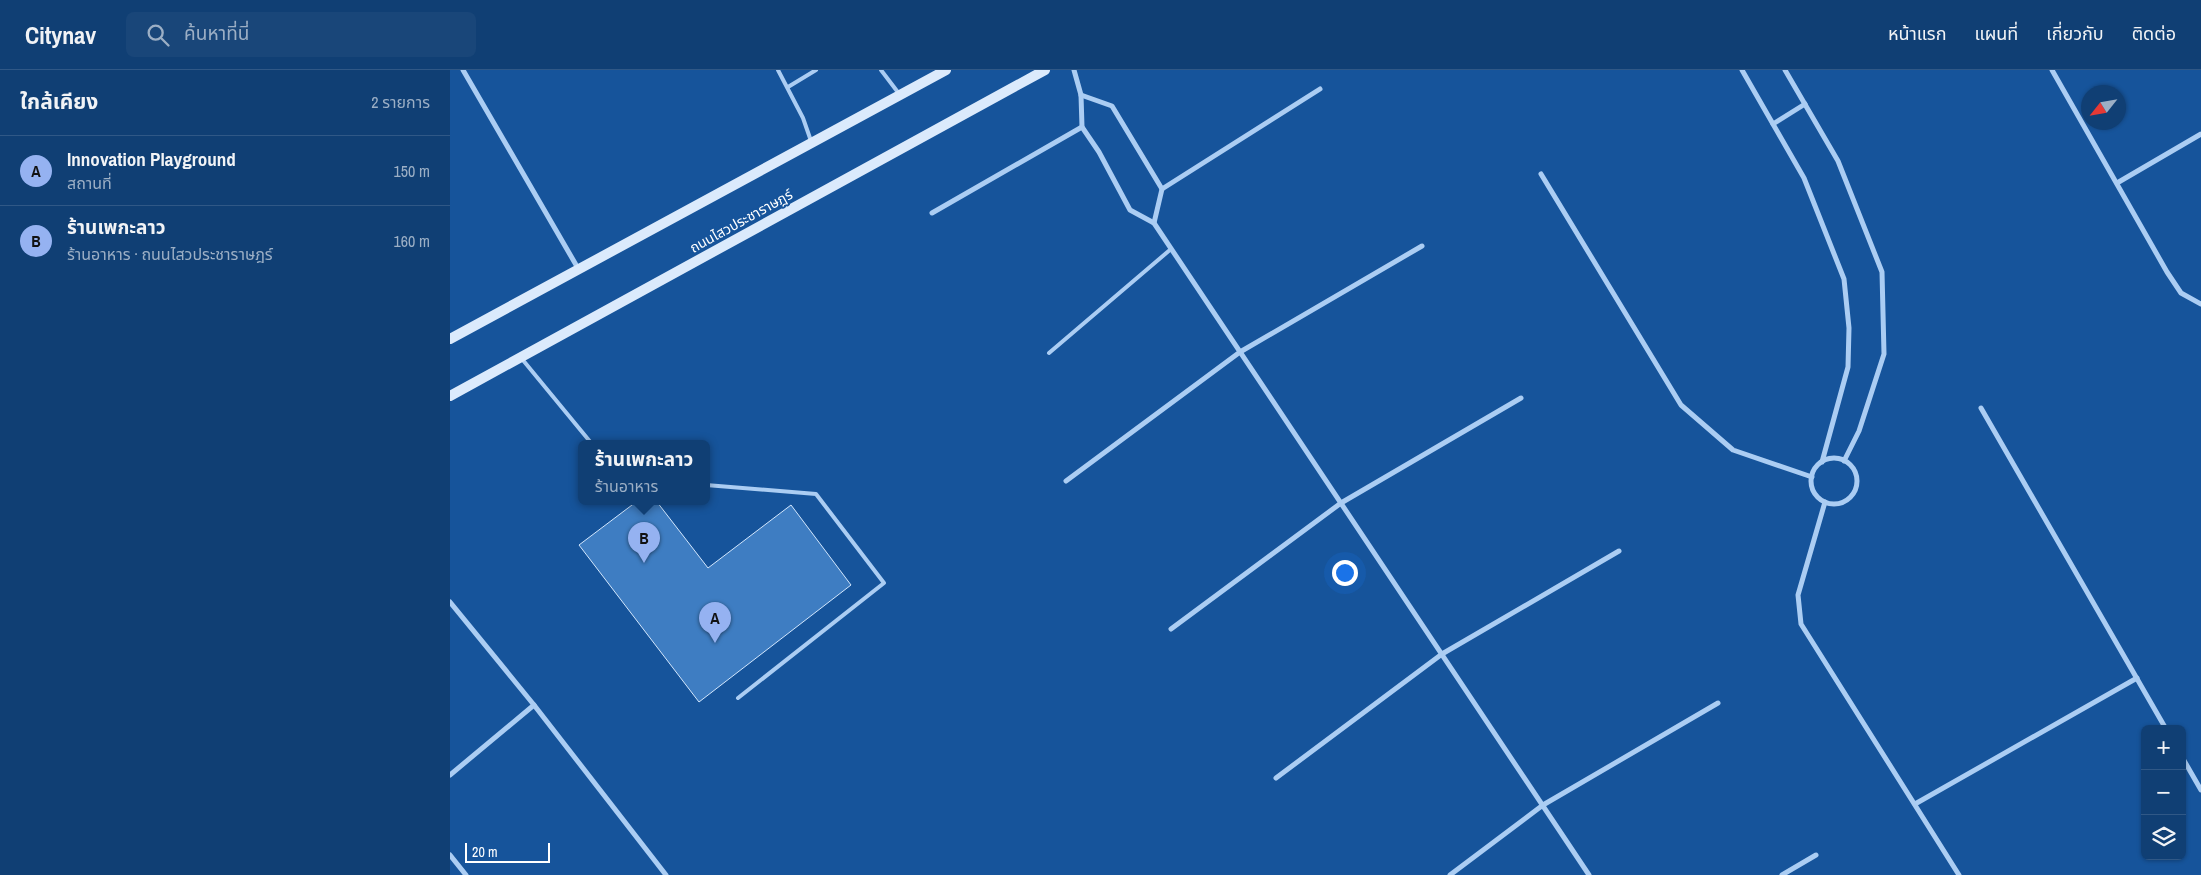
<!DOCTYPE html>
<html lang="th">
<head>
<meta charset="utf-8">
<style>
  body { margin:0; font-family:"Archivo Narrow","Noto Sans Thai",sans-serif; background:#194679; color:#f1f3f6 }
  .controls { position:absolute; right:15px; bottom:15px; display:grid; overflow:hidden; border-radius:8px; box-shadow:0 1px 4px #0004 }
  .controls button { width:45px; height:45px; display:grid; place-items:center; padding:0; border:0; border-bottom:1px solid #305886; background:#103f74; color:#f1f3f6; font:25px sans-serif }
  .compass { position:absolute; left:1631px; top:15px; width:45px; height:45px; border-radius:50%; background:#103f74; box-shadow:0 1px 4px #0004; rotate:239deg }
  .scale { position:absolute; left:15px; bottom:12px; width:85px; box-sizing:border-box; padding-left:5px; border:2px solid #fff; border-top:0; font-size:14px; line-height:18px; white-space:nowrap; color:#fff; -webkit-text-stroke:4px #16549b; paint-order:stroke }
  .you { position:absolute; left:894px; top:502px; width:18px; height:18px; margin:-12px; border:4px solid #fff; border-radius:50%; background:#1a73e8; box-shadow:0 0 0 8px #1a73e833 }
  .badge { display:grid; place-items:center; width:32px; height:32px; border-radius:50%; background:#95b2f1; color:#111; font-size:16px; font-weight:700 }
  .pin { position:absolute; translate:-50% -41px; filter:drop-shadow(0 1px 2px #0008) }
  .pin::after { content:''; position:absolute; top:26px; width:18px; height:15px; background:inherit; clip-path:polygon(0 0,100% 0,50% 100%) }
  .popup { position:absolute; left:128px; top:370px; width:132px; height:65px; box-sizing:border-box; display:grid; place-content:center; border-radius:8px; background:#103f74; filter:drop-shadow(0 1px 4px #0005); font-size:16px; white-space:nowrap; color:#9cafc5 }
  .popup b { font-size:19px; color:#f1f3f6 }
  .popup::after { content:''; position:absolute; left:50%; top:100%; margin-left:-10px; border:10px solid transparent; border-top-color:#103f74 }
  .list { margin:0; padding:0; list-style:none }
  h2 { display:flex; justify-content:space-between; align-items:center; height:65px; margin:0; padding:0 20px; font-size:21px }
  h2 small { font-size:16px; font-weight:400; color:#9cafc5 }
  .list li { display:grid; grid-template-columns:32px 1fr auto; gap:15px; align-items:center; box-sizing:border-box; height:70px; padding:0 20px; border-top:1px solid #305886 }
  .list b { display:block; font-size:19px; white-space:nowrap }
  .list p { margin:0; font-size:16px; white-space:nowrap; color:#9cafc5 }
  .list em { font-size:16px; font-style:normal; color:#9cafc5 }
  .icon { flex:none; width:28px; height:28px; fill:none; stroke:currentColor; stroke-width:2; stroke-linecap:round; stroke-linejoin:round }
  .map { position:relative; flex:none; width:1751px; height:805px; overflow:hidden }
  header { display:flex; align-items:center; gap:30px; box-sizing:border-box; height:70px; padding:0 25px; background:#103f74; border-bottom:1px solid #305886 }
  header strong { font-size:24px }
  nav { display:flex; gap:28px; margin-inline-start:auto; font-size:18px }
  .search { width:350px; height:45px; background:#194679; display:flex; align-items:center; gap:12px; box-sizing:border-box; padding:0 18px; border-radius:8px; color:#9cafc5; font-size:19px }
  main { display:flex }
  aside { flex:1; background:#103f74 }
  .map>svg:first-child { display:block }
  .building { fill:#3e7dc2; stroke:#d3e7fd }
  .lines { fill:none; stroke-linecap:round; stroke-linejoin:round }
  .lane { stroke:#abcdf3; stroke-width:4 }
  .street { stroke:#abcdf3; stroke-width:5 }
  .secondary { stroke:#dbeafc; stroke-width:10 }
  .labels { text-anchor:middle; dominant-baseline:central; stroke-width:4; stroke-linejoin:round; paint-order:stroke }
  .street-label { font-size:14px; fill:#fff; stroke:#16549b }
</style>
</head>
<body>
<header>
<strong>Citynav</strong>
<div class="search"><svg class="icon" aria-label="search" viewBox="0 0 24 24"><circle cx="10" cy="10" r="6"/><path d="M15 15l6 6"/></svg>ค้นหาที่นี่</div>
<nav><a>หน้าแรก</a><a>แผนที่</a><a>เกี่ยวกับ</a><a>ติดต่อ</a></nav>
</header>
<main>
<aside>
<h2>ใกล้เคียง<small>2 รายการ</small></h2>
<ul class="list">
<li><span class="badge">A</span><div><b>Innovation Playground</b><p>สถานที่</p></div><em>150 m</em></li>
<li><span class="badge">B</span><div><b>ร้านเพกะลาว</b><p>ร้านอาหาร · ถนนไสวประชาราษฎร์</p></div><em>160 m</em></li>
</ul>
</aside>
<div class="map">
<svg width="1751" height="805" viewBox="0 0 1751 805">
  <rect width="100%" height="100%" fill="#16549b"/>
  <!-- building -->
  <polygon class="building" points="186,432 207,432 258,498 341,435 401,515 249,632 129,475"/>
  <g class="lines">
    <!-- lane -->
    <g class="lane">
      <polyline points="328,0 353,48 361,71"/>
      <polyline points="431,0 450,25"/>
      <polyline points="338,17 366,0"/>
      <polyline points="599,283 721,179"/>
      <polyline points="72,289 142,374"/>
      <polyline points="256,415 366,424 434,513 288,628"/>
    </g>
    <!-- street -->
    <g class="street">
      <polyline points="13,0 129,200"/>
      <polyline points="624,0 631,25 632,57 649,82 680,140 704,153 1139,805"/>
      <polyline points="1292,0 1354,108 1394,209 1399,258 1398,297 1372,392"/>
      <polyline points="1335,0 1388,91 1432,202 1434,284 1409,361 1394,391"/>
      <polyline points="1602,0 1717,202 1731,223 1751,234"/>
      <polyline points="631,25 662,36 712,119 704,153"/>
      <polyline points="1323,54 1355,34"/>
      <polyline points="1091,104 1231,335 1283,380 1362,407"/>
      <polyline points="1667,113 1751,64"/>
      <polyline points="712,119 870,19"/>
      <polyline points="482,143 632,57"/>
      <polyline points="1531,338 1716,659"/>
      <circle cx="1384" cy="411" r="23"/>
      <polyline points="616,411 790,282 972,176"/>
      <polyline points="1375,432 1348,525 1351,554 1509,805"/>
      <polyline points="0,532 84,635 216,805"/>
      <polyline points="721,559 891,433 1071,328"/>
      <polyline points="1732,687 1751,720"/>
      <polyline points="0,705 84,635"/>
      <polyline points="826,708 992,584 1169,481"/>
      <polyline points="1465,734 1687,608"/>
      <polyline points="0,785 16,805"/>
      <polyline points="1000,805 1093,735 1268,633"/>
      <polyline points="1332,805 1366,785"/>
    </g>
    <!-- secondary -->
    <g class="secondary">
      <polyline points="0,269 496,0"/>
      <polyline points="0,326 595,0"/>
    </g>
  </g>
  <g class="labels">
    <!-- street labels -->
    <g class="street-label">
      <text transform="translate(291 151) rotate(-29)">ถนนไสวประชาราษฎร์</text>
    </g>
  </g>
</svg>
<div class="controls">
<button>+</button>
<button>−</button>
<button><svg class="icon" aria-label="layers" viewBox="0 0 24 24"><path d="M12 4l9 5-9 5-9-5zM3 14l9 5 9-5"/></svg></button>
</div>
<svg class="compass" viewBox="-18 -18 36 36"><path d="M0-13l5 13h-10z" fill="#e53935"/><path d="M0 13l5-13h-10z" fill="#9cafc5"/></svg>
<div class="scale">20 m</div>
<div class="you"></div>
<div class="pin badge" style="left:265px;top:573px">A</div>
<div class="pin badge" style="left:194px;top:493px">B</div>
<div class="popup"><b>ร้านเพกะลาว</b>ร้านอาหาร</div>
</div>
</main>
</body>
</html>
